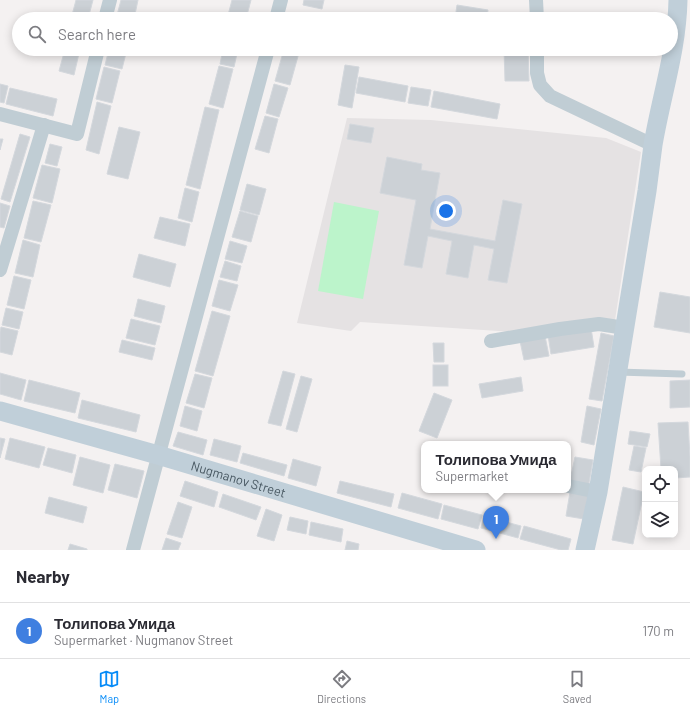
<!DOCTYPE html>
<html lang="en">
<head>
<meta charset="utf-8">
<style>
  body { margin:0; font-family:Barlow,sans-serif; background:#f7f7f7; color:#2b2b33 }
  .controls { position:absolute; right:12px; bottom:12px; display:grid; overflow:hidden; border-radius:8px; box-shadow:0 2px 10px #0003 }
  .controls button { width:36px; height:36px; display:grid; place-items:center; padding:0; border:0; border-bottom:1px solid #e1e1e2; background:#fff; color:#2b2b33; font:20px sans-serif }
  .you { position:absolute; left:446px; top:211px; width:14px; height:14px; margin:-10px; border:3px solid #fff; border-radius:50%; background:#1a73e8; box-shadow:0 0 0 6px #1a73e833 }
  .badge { display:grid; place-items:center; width:26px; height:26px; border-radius:50%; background:#068bf8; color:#fff; font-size:13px; font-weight:700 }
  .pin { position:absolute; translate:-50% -33px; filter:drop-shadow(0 1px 2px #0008) }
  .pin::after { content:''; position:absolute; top:21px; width:14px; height:12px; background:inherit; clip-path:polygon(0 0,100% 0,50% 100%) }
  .popup { position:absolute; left:421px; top:441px; width:150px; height:52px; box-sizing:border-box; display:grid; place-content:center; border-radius:8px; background:#fff; filter:drop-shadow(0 1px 3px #0005); font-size:13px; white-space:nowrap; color:#7c7c81 }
  .popup b { font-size:15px; color:#2b2b33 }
  .popup::after { content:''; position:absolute; left:50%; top:100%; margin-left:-8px; border:8px solid transparent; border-top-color:#fff }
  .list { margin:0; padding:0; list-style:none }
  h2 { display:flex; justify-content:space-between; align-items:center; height:52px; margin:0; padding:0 16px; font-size:17px }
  h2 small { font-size:13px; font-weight:400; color:#7c7c81 }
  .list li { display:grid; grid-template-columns:26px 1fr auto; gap:12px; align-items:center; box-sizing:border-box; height:56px; padding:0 16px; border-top:1px solid #e1e1e2 }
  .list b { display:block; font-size:15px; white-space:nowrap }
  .list p { margin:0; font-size:13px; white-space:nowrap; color:#7c7c81 }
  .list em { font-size:13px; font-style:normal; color:#7c7c81 }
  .icon { flex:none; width:22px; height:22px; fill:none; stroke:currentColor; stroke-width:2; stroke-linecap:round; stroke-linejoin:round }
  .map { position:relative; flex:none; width:690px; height:550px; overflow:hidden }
  .search { position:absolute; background:#fff; box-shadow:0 2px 10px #0003; left:12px; right:12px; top:12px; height:44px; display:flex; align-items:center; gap:10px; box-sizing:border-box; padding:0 14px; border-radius:22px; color:#7c7c81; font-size:15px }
  .sheet { height:108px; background:#fff }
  nav { display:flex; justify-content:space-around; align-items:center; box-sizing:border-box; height:56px; border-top:1px solid #e1e1e2; background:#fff; font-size:11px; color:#7c7c81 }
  nav a { display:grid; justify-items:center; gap:2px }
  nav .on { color:#068bf8 }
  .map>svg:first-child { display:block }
  .education { fill:#e5e2e3 }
  .green { fill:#bcf4cb }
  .building { fill:#ccd1d6; stroke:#d4d8dd }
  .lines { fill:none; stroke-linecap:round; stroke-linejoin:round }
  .lane { stroke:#c0cdd4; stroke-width:7 }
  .street { stroke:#c0cdd4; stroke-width:14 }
  .secondary { stroke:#c0cfd9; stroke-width:19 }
  .labels { text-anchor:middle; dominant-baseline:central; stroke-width:3; stroke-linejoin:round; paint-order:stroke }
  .street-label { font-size:13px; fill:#475761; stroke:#fff }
</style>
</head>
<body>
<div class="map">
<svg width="690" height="550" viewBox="0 0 690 550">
  <rect width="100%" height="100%" fill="#f4f1f1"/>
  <!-- education -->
  <polygon class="education" points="347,118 431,120 606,138 641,152 615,320 515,332 360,322 351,331 297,323"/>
  <!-- green -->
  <polygon class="green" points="334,202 379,211 363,299 318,291"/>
  <!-- building -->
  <g class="building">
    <polygon points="76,0 93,0 88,19 71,19"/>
    <polygon points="121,0 138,0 134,19 116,19"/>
    <polygon points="232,0 251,0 246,19 227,19"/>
    <polygon points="304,0 324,0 322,9 303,5"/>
    <polygon points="457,5 488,10 487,19 455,19"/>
    <polygon points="293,16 305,19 293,19"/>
    <polygon points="65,49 80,49 74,75 59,71"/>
    <polygon points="109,49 127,49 122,69 105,65"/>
    <polygon points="223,49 238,49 234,67 220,64"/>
    <polygon points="284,49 300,49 290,85 275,81"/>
    <polygon points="504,49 528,49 529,81 505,81"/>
    <polygon points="345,65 359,67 352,108 338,105"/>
    <polygon points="219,66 233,69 223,108 209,104"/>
    <polygon points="104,67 120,71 112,103 96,99"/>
    <polygon points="359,77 408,86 405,102 356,93"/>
    <polygon points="0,84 8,86 4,103 0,102"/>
    <polygon points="274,84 288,88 279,117 266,113"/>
    <polygon points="411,87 431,90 428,106 408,103"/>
    <polygon points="10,88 57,99 53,116 6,104"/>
    <polygon points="434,91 500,104 497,119 431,107"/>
    <polygon points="97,102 111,106 99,154 86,150"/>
    <polygon points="205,107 219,110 200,189 186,185"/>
    <polygon points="265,116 278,119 269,153 255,149"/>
    <polygon points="350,124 374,128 371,143 347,139"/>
    <polygon points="119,127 140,132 128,179 107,174"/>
    <polygon points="20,134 30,137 10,202 1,199"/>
    <polygon points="0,139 3,139 0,150"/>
    <polygon points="50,144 62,147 57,166 45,163"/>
    <polygon points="387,157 422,164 421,170 440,173 430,229 495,241 503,200 522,204 507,283 488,280 494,249 474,245 468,278 446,274 452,241 428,236 422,268 404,265 416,200 380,193"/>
    <polygon points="42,165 60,169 52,203 33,198"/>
    <polygon points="247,184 266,189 259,215 240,210"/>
    <polygon points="185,188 199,192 192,222 178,218"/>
    <polygon points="33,201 51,205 41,242 24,238"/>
    <polygon points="0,203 10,206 4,228 0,227"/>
    <polygon points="240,211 258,216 251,242 232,237"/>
    <polygon points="160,217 190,224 185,246 154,238"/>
    <polygon points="23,240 40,245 33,277 15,273"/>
    <polygon points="230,241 247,246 242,263 225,259"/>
    <polygon points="139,254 176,264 170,287 133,277"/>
    <polygon points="225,261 241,266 237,281 220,277"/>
    <polygon points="14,276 31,280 24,309 7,305"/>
    <polygon points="219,280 238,285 230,311 212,306"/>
    <polygon points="660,292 690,297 690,333 654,327"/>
    <polygon points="138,299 165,306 161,323 134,316"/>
    <polygon points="6,308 23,312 19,329 2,325"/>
    <polygon points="212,311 230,316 213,376 195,371"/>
    <polygon points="131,319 160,326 155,345 126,338"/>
    <polygon points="1,327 18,331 12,355 0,352 0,332"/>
    <polygon points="591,328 594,347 551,354 548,335"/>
    <polygon points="601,333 614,336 602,401 589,399"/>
    <polygon points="545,336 549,356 524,360 520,341"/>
    <polygon points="122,340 155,348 152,360 119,352"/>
    <polygon points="433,343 444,343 444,362 434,362"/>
    <rect x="433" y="365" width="15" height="21"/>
    <polygon points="283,371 295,374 281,426 268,423"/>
    <polygon points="0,373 26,380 21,400 0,394"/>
    <polygon points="195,374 212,378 204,408 186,403"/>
    <polygon points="301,376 312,379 297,432 286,429"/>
    <polygon points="521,377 523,391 482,398 479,384"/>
    <polygon points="29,380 80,393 75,413 24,401"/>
    <polygon points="690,380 690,407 670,408 670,381"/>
    <polygon points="434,393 452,400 437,438 419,431"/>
    <polygon points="82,400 140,415 136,432 78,418"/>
    <polygon points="185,406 202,411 197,431 180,426"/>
    <polygon points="587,406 601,409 594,445 581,442"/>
    <polygon points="688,422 690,457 690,477 675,478 675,469 661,469 658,423"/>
    <polygon points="630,431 650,434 647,447 628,444"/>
    <polygon points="178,432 207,440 203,455 173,446"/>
    <polygon points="0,438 5,439 0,458"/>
    <polygon points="10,438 45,447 39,468 5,459"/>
    <polygon points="214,439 241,446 237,462 210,455"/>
    <polygon points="634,446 646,448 641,472 629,470"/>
    <polygon points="48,448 76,455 72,473 43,465"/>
    <polygon points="243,453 287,465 284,476 240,463"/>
    <polygon points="80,457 110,465 103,493 73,485"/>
    <polygon points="575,457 593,460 588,489 569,485"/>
    <polygon points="293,459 321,467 316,486 288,478"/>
    <polygon points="115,464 144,471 137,498 108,490"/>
    <polygon points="185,481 218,492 214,507 180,496"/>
    <polygon points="340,481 394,494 391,507 337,493"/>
    <polygon points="623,487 644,492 633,544 612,540"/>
    <polygon points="570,492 588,496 584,519 566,516"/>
    <polygon points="402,493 442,504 438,519 398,508"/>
    <polygon points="223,494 261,507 256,520 219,507"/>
    <polygon points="49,497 87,507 83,523 45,513"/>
    <polygon points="178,502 192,507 182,538 167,534"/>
    <polygon points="444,505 482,515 478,529 441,519"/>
    <polygon points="266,509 282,515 274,541 257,536"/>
    <polygon points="484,516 521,526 518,538 481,528"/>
    <polygon points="290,517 308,521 306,534 287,530"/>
    <polygon points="311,522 343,529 341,542 309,535"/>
    <polygon points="524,526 571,539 568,550 561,550 520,539"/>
    <polygon points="166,538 181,543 178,550 162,550"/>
    <polygon points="347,541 359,544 358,550 345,550"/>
    <polygon points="70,544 87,549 87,550 68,550"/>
  </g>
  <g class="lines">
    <!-- lane -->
    <polyline class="lane" points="618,372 682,374"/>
    <!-- street -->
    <g class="street">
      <polyline points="536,0 537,19"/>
      <polyline points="105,19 110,0"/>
      <polyline points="276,19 281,0"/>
      <polyline points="537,49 537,73 540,85 550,96 653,145"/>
      <polyline points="0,114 77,134 98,49"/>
      <polyline points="0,270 44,125"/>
      <polyline points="491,341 560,329 599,324 625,328"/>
      <polyline points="568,486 598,492"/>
      <polyline points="133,550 268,49"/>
    </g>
    <!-- secondary -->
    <g class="secondary">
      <path id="s1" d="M0 411 158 455 476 550"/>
      <path d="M585 550 598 492 647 191C649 176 651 160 653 145 661 97 677 50 678 0"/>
    </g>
  </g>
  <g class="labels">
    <!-- street labels -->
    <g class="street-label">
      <text stroke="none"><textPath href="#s1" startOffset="248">Nugmanov Street</textPath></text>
    </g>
  </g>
</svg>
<div class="controls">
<button><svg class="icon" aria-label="locate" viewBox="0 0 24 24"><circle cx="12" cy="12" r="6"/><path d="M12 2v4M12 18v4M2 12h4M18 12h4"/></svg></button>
<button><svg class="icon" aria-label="layers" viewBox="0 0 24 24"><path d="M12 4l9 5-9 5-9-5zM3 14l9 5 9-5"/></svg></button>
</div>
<div class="you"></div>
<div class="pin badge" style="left:496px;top:539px;background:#3f7fe0">1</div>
<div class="popup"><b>Толипова Умида</b>Supermarket</div>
<div class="search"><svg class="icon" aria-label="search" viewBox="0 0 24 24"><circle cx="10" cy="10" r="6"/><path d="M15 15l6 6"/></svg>Search here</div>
</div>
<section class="sheet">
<h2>Nearby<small></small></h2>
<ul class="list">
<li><span class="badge" style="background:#3f7fe0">1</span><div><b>Толипова Умида</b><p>Supermarket · Nugmanov Street</p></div><em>170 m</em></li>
</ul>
</section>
<nav>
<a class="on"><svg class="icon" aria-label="map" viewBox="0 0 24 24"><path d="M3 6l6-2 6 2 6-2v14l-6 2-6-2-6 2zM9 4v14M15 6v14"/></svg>Map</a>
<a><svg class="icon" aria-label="directions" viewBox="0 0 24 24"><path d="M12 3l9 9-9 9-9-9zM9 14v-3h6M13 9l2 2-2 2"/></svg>Directions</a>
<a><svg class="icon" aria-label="saved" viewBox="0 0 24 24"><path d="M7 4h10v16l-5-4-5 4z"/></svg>Saved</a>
</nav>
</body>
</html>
